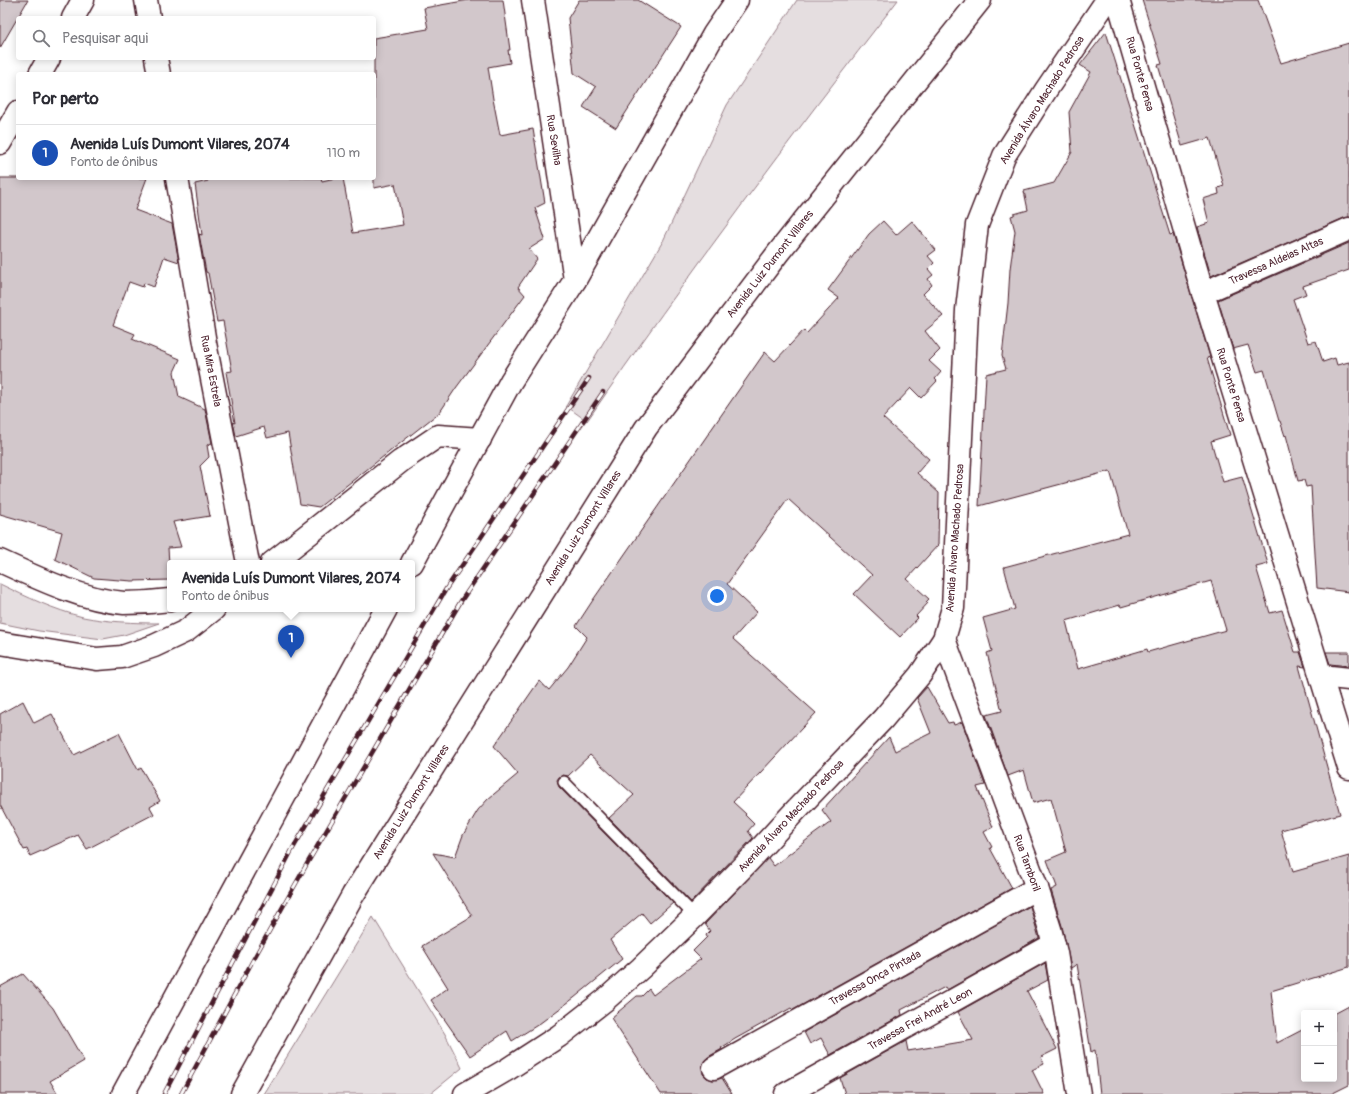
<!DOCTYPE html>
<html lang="pt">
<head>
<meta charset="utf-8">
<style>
  body { margin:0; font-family:Pangolin,sans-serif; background:#f2f2f3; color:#2b2b33 }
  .controls { position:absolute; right:12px; bottom:12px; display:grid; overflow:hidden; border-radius:4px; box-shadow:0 2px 10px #0003 }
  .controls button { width:36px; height:36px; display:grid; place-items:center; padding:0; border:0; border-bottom:1px solid #e1e1e2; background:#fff; color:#2b2b33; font:20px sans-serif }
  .you { position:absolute; left:717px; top:596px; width:14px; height:14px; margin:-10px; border:3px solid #fff; border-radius:50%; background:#1a73e8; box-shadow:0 0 0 6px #1a73e833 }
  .badge { display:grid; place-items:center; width:26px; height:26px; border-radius:50%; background:#1f6fb2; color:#fff; font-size:13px; font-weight:700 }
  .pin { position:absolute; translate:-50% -33px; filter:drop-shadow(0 1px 2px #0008) }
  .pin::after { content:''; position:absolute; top:21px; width:14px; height:12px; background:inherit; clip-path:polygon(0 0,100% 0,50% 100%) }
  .popup { position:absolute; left:167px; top:560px; width:248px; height:52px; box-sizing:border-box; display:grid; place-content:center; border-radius:4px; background:#fff; filter:drop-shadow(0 1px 3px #0005); font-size:13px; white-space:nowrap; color:#7c7c81 }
  .popup b { font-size:15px; color:#2b2b33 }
  .popup::after { content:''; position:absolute; left:50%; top:100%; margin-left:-8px; border:8px solid transparent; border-top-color:#fff }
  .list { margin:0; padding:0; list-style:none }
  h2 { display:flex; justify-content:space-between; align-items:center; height:52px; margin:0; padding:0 16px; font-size:17px }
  h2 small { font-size:13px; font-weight:400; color:#7c7c81 }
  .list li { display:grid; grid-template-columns:26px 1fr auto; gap:12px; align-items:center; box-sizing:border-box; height:56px; padding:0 16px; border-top:1px solid #e1e1e2 }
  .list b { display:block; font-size:15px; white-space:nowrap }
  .list p { margin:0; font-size:13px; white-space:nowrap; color:#7c7c81 }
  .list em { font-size:13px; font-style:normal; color:#7c7c81 }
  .icon { flex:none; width:22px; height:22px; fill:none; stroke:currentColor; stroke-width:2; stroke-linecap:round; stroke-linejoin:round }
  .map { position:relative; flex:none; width:1349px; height:1094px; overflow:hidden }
  .search { position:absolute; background:#fff; box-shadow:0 2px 10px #0003; left:16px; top:16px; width:360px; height:44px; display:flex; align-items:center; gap:10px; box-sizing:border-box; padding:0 14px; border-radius:4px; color:#7c7c81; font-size:15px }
  .panel { position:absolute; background:#fff; box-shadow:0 2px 10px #0003; left:16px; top:72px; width:360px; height:108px; border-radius:4px }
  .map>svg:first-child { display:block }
  .green { fill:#e5dee0; stroke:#987e86 }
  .building { fill:#d2c7cb; stroke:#4a1f2b; fill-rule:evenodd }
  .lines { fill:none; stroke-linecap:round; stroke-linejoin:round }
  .lane-casing { stroke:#4a1f2b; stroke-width:14 }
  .street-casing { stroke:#4a1f2b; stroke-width:25 }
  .primary-casing { stroke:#4a1f2b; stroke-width:25 }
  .lane { stroke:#fff; stroke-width:11 }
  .street { stroke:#fff; stroke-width:22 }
  .primary { stroke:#fff; stroke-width:22 }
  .rail-casing { stroke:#4a1f2b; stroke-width:4.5 }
  .rail { stroke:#fff; stroke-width:3; stroke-dasharray:9; stroke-linecap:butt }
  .labels { text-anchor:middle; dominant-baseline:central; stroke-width:3; stroke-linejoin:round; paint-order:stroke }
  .street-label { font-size:11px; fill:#4a1f2b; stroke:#fff }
</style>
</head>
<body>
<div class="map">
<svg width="1349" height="1094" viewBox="0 0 1349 1094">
  <rect width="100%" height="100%" fill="#fff"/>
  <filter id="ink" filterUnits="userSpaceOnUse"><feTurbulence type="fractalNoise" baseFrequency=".025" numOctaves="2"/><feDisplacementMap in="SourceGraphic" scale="8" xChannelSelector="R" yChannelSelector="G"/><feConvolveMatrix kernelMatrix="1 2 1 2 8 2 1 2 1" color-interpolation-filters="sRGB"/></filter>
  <g filter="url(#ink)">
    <!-- green -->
    <g class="green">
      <path d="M797 0H898C791 137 686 277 587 421L566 406 663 241 727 105Z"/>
      <path d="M0 584C27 597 54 610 83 617 108 622 134 623 159 623L124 635 103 639 39 631 0 623Z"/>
      <polygon points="373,917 445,1034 462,1068 430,1094 264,1094"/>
    </g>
    <!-- building -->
    <g class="building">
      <polygon points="0,0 28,0 0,48"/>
      <polygon points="469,0 503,0 510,50 508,50 510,63 488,67 493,99 500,135 533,129 545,203 535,208 545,239 529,249 537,259 518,287 525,295 456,388 440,412 319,507 300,504 288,433 267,438 264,427 236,436 233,422 235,423 226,372 232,371 223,321 217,322 208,273 206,272 199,234 202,235 195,184 208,181 207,178 321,178 322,181 335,178 343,178 353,233 403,225 395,184 374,188 374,38 428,29 424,8"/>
      <polygon points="579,0 638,0 681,27 616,128 583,107 596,87 574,73 568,18"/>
      <polygon points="1142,0 1258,0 1281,63 1349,43 1349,217 1344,218 1211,276 1197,227 1209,223 1203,199 1219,194 1218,188 1224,186 1210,138 1182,146 1158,65 1162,64"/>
      <path d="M1106 32 1170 235 1173 234 1210 357 1207 358 1230 435 1211 441 1223 482 1242 477 1268 564 1256 567 1270 613 1282 610 1295 652H1300L1305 667 1299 666 1340 814 1281 830 1293 872 1349 856V967L1271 991 1277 1043 1304 1029V1079H1334V1014L1349 1006V1085L1331 1094H1100L1095 1050 1091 1052 1077 964 1071 968 1062 926 1051 890 1057 887 1047 860 1066 852 1051 798 1033 803 1024 770 1008 776 986 715 1002 711 987 653 992 651 983 618 1015 609 1004 567 1128 534 1110 471 979 506 986 374 1006 369 1002 356 1008 303 1010 269 1015 231 1011 216 1014 215V214L1028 210 1024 191 1054 183 1072 152 1069 112 1091 72 1080 65ZM1211 581 1226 630 1148 652 1147 649 1078 669 1066 621 1120 605 1121 607Z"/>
      <polygon points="0,178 147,178 135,210 172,224 179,262 164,257 154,287 144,283 143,287 129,282 113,325 135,334 132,339 180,359 174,372 179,397 205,409 212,443 207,445 209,457 200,466 210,516 173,522 181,547 168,548 170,580 132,581 94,578 55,559 62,532 0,514"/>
      <polygon points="883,221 896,235 912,221 936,250 928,256 934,263 928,269 933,275 928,279 932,285 923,294 943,316 925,331 940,350 929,361 941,372 935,379 937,381 921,398 911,388 883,418 929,459 917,473 939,493 938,545 907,579 929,599 926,602 928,603 916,616 918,618 900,637 854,594 872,575 788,499 727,584 757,612 733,639 816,713 733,802 746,814 745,815 754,824 748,831 753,838 691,902 609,818 634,795 590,755 568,776 563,775 559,777 557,780 559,787 673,903 650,923 642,913 610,940 622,959 574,998 539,1024 512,1041 507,1031 470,1056 431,1000 448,988 422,946 472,916 433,853 455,857 463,835 478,810 488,799 518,774 494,746 539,681 549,690 568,667 587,637 576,626 593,600 765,352 775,361 804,330 807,333 839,298 828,290 869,234"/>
      <polygon points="1349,243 1349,270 1303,286 1306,294 1293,299 1308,343 1316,341 1323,362 1335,358 1337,365 1349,362 1349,592 1317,588 1311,486 1306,487 1304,480 1298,481 1286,435 1285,436 1280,421 1279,421 1264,370 1257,372 1248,345 1233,349 1218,300"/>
      <polygon points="1326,652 1349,652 1349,666 1330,664"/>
      <polygon points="927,687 948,723 953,722 954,725 962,722 985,785 977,787 993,827 984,832 992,847 990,848 1012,888 793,1010 791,1008 735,1039 721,1048 722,1049 708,1057 704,1061 702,1067 703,1074 707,1078 713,1080 722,1078 732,1094 661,1094 611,1018 637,996 642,996 649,989 653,995 701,959 693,951 707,937 706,935 710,931 705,924 768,858 774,866 813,835 831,822 822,810 889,737 895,751 931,733 917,698"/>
      <polygon points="23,701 34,723 52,714 74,755 119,733 138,770 141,768 160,801 150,807 154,814 87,849 78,835 30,856 27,849 24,850 0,805 0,714"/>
      <polygon points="1030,906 1039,938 947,990 945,987 901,1010 902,1015 830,1055 821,1038 810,1044 804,1032"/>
      <polygon points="1045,963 1048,980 1027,991 1057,1049 1041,1057 1044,1064 1032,1070 1044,1094 845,1094 840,1078 906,1041 908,1051 973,1040 958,1012"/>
      <polygon points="23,974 53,1008 84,1061 50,1081 58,1094 0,1094 0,987"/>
    </g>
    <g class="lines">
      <defs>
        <polyline id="lane" points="564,782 695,916"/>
        <g id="street">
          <polyline points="146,0 149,18"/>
          <polyline points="533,0 575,280"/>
          <polyline points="1118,0 1203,293 1349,768"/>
          <polyline points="73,18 83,0"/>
          <polyline points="156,58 159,74"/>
          <polyline points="40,74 49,58"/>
          <polyline points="0,143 18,112"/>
          <polyline points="177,178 205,343 248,563"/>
          <polyline points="1203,293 1349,229"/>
          <path d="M0 561C37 578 83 600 124 603 139 603 155 602 170 600"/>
          <polyline points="272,563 401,461 438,436 480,439"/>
          <polyline points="944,639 1037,888 1050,929 1056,953 1079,1094"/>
          <polyline points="0,643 97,659 122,657 154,646 186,631 214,609"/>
          <polyline points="1321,676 1349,679"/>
          <polyline points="714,1068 1037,888"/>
          <polyline points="465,1094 508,1069 559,1036 605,1000 641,968 695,916 748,862 796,810 883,719 920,675 944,639 953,608 967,310 977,225 1004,156 1046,90 1107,0"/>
          <polyline points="786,1094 1054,944"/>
        </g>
        <g id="primary">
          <polyline points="412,563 511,381 575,280 714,34 737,0"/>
          <polyline points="123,1094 386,609"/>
          <polyline points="242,1094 353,895 646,428 778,253 980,0"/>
        </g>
      </defs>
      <!-- lane casing -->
      <use href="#lane" class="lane-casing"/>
      <!-- street casing -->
      <use href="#street" class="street-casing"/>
      <!-- primary casing -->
      <use href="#primary" class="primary-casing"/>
      <!-- lane -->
      <use href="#lane" class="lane"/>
      <!-- street -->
      <use href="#street" class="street"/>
      <!-- primary -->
      <use href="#primary" class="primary"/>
      <defs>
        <g id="rail">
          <polyline points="164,1094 292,850 446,589 589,378"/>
          <polyline points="181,1094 253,960 308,862 461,601 603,392"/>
        </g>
      </defs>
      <!-- rail casing -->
      <use href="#rail" class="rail-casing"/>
      <!-- rail -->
      <use href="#rail" class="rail"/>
    </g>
  </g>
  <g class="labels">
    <!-- street labels -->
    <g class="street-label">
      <text transform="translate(1140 74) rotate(74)">Rua Ponte Pensa</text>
      <text transform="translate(1042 100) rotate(-58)">Avenida Álvaro Machado Pedrosa</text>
      <text transform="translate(554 140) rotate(81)">Rua Sevilha</text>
      <text transform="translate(1276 261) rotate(-24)">Travessa Aldeias Altas</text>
      <text transform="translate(770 264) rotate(-52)">Avenida Luiz Dumont Villares</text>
      <text transform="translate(211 371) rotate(79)">Rua Mira Estrela</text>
      <text transform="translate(1231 385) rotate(73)">Rua Ponte Pensa</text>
      <text transform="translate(583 528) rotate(-58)">Avenida Luiz Dumont Villares</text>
      <text transform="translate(955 538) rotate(-86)">Avenida Álvaro Machado Pedrosa</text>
      <text transform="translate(411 802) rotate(-58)">Avenida Luiz Dumont Villares</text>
      <text transform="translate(791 816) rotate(-47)">Avenida Álvaro Machado Pedrosa</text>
      <text transform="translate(1027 863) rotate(70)">Rua Tamboril</text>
      <text transform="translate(875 978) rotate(-29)">Travessa Onça Pintada</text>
      <text transform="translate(920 1019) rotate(-29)">Travessa Frei André Leon</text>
    </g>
  </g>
</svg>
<div class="controls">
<button>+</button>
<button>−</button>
</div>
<div class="you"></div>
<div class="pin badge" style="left:291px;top:658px;background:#1a4fb4">1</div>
<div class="popup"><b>Avenida Luís Dumont Vilares, 2074</b>Ponto de ônibus</div>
<div class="search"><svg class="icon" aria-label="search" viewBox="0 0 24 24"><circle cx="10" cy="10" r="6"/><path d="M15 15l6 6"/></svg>Pesquisar aqui</div>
<section class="panel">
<h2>Por perto<small></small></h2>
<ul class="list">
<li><span class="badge" style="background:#1a4fb4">1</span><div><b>Avenida Luís Dumont Vilares, 2074</b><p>Ponto de ônibus</p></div><em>110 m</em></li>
</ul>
</section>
</div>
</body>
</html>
